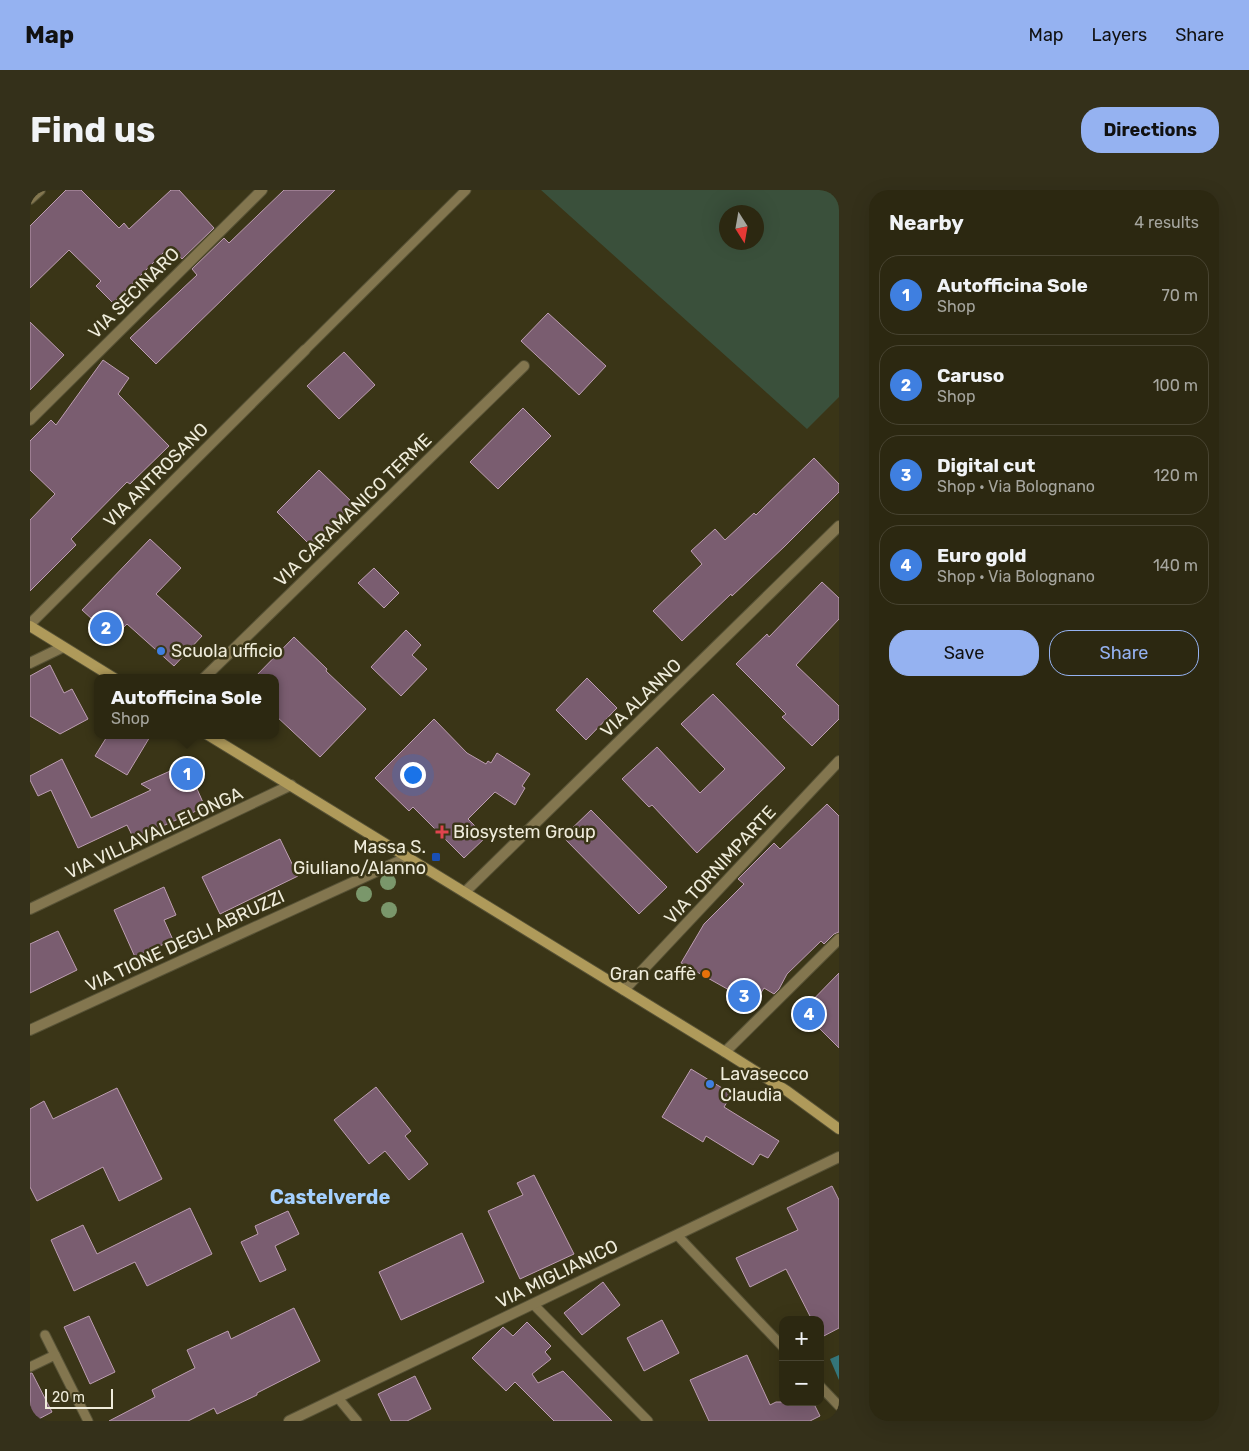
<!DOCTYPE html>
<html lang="en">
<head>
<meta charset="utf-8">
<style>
  body { margin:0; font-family:Rubik,sans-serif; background:#34301a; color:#f1f3f6 }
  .controls { position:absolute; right:15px; bottom:15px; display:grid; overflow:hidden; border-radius:10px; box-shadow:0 5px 20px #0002 }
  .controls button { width:45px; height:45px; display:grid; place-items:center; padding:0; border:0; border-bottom:1px solid #484431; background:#2c2811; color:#f1f3f6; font:25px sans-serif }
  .compass { position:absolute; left:689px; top:15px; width:45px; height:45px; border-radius:50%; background:#2c2811; box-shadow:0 5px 20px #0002; rotate:169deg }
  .scale { position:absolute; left:15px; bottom:12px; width:68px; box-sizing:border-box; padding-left:5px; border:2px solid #efecdb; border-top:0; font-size:14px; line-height:18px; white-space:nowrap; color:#efecdb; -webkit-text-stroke:4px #3a3517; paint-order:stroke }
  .you { position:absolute; left:382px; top:584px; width:18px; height:18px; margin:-12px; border:4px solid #fff; border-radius:50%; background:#1a73e8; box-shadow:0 0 0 8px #1a73e833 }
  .badge { display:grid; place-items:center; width:32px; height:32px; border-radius:50%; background:#95b2f1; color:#fff; font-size:16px; font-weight:700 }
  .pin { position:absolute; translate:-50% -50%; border:2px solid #fff; box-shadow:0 1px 5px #0006 }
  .popup { position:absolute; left:64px; top:484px; width:185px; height:65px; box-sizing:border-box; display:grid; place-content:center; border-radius:10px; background:#2c2811; filter:drop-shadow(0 1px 4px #0005); font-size:16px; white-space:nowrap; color:#a6a69f }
  .popup b { font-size:19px; color:#f1f3f6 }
  .popup::after { content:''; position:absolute; left:50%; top:100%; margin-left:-10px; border:10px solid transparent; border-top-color:#2c2811 }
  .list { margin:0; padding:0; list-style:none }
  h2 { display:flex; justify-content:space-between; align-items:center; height:65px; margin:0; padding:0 20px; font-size:21px }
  h2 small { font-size:16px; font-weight:400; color:#a6a69f }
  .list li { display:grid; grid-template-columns:32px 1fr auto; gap:15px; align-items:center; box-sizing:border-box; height:80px; margin:0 10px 10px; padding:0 10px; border:1px solid #484431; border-radius:20px }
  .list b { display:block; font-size:19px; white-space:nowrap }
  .list p { margin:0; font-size:16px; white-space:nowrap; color:#a6a69f }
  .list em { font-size:16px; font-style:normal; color:#a6a69f }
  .actions { display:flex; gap:10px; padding:15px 20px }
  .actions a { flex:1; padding:11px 0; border:1px solid #95b2f1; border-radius:20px; text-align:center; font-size:18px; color:#95b2f1 }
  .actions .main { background:#95b2f1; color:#111 }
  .map { position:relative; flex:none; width:809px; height:1231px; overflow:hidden; border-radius:20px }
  header { display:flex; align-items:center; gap:30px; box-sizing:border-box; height:70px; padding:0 25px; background:#95b2f1; color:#111 }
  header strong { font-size:24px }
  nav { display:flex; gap:28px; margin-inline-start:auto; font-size:18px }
  .intro { display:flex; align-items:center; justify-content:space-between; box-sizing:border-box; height:120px; padding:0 30px }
  h1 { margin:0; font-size:35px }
  .button { padding:12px 22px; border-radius:20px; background:#95b2f1; color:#111; font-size:18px; font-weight:700 }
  main { display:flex; gap:30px; padding:0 30px }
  aside { flex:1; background:#2c2811; border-radius:20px; box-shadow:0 5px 20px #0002 }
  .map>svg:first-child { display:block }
  .green { fill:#3a503b; fill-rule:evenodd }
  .water { fill:#35777c }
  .building { fill:#7a5d70; stroke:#bd9eb2 }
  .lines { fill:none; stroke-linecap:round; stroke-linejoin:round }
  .lane-casing { stroke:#575236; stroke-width:11 }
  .street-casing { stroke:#575236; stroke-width:12 }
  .secondary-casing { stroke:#575236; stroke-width:12 }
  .lane { stroke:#83764f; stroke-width:9 }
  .street { stroke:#83764f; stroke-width:10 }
  .secondary { stroke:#af9a5a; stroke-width:10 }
  .tree { fill:#7a976b }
  .shop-dot { fill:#3f7fe0; stroke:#3a3517; stroke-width:2 }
  .health-dot { fill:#e0444e; stroke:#3a3517; stroke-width:2 }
  .transit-dot { fill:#1a4fb4; stroke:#3a3517; stroke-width:2 }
  .food-dot { fill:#e8710a; stroke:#3a3517; stroke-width:2 }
  .labels { text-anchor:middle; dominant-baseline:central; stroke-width:5; stroke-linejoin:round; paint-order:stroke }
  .street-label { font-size:18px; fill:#efecdb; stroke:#3a3517 }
  .poi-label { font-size:18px; fill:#efecdb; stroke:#3a3517; text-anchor:start }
  .quarter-label { font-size:20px; font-weight:bold; fill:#a4d0ff; stroke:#3a3517 }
</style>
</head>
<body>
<header>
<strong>Map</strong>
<nav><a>Map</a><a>Layers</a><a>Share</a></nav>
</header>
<div class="intro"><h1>Find us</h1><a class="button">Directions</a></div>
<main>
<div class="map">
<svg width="809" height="1231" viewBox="0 0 809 1231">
  <rect width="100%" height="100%" fill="#3a3517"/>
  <!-- green -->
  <path class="green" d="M511 0H809V207L777 239ZM696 22H726V52H696Z"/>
  <!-- water -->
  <polygon class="water" points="809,1165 809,1190 800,1169"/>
  <!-- building -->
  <g class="building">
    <polygon points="36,0 51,0 89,38 94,33 99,39 141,0 149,0 184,38 152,69 140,56 83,113 66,96 71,91 39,60 0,98 0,36"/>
    <polygon points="254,0 305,0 126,174 100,148 167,85 162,79 194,48 199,53"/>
    <polygon points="518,123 576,176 549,205 491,151"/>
    <polygon points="0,132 34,165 0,200"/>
    <polygon points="314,162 345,195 309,229 277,196"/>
    <polygon points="73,170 99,188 88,204 139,256 100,294 97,292 41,349 46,355 0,401 0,330 25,304 0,280 0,251 21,230 26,235"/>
    <polygon points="493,218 521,246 468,299 440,272"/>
    <polygon points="784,268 809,294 809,302 755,356 702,406 701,404 652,451 623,421 672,374 661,361 685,339 695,350 724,323 726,325"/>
    <polygon points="289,280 324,314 282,357 247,322"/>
    <polygon points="120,349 151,378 126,404 172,446 144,476 97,434 83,448 52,420"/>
    <polygon points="344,378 369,403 354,418 328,393"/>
    <polygon points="792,392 809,408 809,429 766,475 809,516 809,529 782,556 752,527 756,524 706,474 737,444 739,447"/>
    <polygon points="376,440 391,455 382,465 397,479 371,506 341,477"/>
    <polygon points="264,447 297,479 296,481 336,519 290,567 246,526 246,488 224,488"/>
    <polygon points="20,475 34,503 42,499 58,529 30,544 0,526 0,486"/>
    <polygon points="557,488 587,518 556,550 526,520"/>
    <polygon points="683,504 755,578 667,663 622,615 619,617 592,589 627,557 670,603 695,579 651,534"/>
    <polygon points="404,529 437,563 456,574 458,571 461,573 467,563 500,584 492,596 495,598 485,615 465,602 438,629 456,647 434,668 383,617 379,621 345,588"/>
    <polygon points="78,545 121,545 97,585 65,566"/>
    <polygon points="32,569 61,628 121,600 111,594 156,574 175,617 104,649 97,635 48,658 21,600 8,606 0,590 0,586"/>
    <polygon points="797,614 809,626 809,742 804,744 794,754 791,751 757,784 749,799 744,804 734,798 724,814 651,773 674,734 714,694 708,689 744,653 750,659"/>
    <polygon points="561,620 637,697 609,724 533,647"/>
    <polygon points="250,649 268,686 190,724 172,687"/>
    <polygon points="134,697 146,725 134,730 143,750 105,767 84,720"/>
    <polygon points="28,741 47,780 0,803 0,754"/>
    <polygon points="809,783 809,858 772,821"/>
    <polygon points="661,879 702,904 694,917 749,951 738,968 730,964 723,975 676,946 673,952 632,927"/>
    <polygon points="346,897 381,941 375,946 398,974 379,990 355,961 339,974 304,930"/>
    <polygon points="87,898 132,989 89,1011 73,977 7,1011 0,997 0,919 14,911 23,929"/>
    <polygon points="504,985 544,1064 490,1089 458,1021 493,1005 487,993"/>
    <polygon points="802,996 809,1010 809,1138 790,1148 790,1130 782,1130 756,1079 720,1097 706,1068 768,1040 757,1018"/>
    <polygon points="160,1018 182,1064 117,1096 105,1072 44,1101 21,1050 53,1035 67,1064"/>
    <polygon points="258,1021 269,1044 245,1056 256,1080 230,1092 211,1052 228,1044 225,1036"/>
    <polygon points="432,1043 454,1092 371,1130 349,1082"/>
    <polygon points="573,1092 590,1115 552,1145 534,1123"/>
    <polygon points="264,1118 290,1171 227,1203 227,1205 187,1224 184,1218 158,1231 79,1231 125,1207 122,1200 165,1178 157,1160 198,1141 201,1149"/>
    <polygon points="59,1126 85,1182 60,1194 34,1137"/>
    <polygon points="632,1130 649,1163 614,1181 597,1148"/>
    <polygon points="497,1132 521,1156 515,1162 521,1169 502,1184 508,1193 533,1181 582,1231 524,1231 485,1192 476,1201 442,1168 473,1137 483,1146"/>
    <polygon points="717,1165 740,1215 746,1212 783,1212 790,1226 780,1231 679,1231 660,1190"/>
    <polygon points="0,1183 2,1183 22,1222 5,1231 0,1231"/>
    <polygon points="385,1186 401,1219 377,1231 361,1231 348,1204"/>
  </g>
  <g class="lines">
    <defs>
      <g id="lane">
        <polyline points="275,160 436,0"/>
        <polyline points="647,1045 753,1157"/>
        <polyline points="503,1114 618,1231"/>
        <polyline points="15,1145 58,1231"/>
        <polyline points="0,1177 25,1165"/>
        <polyline points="790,1196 809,1216"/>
        <polyline points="308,1208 327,1231"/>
      </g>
      <g id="street">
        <polyline points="0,9 10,0"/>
        <polyline points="0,230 232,0"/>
        <polyline points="0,434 275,160"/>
        <polyline points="0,473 33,457"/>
        <polyline points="174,488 494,176"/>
        <polyline points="435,702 809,336"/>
        <polyline points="0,719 261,595"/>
        <polyline points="594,800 809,571"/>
        <polyline points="0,840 378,667"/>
        <polyline points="695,862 809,749"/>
        <polyline points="259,1231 809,967"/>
      </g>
      <g id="secondary">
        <polyline points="0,436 84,488"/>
        <polyline points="178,545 695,862 757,901 809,939"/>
      </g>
    </defs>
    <!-- lane casing -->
    <use href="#lane" class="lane-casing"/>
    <!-- street casing -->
    <use href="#street" class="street-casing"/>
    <!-- secondary casing -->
    <use href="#secondary" class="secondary-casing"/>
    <!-- lane -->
    <use href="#lane" class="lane"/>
    <!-- street -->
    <use href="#street" class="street"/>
    <!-- secondary -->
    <use href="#secondary" class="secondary"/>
  </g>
  <!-- trees -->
  <g class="tree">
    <circle cx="358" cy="692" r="8"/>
    <circle cx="334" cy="704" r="8"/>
    <circle cx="359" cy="720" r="8"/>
  </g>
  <!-- markers -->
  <g class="shop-dot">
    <circle cx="131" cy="461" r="5"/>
    <circle cx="680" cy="894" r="5"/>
  </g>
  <path class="health-dot" d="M409.5 634.5h5v5h5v5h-5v5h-5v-5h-5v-5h5z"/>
  <rect class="transit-dot" x="401" y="662" width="10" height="10" rx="2.5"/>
  <circle class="food-dot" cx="676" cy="784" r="5"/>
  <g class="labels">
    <!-- street labels -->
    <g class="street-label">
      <text transform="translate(104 103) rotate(-45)">VIA SECINARO</text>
      <text transform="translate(126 285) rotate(-45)">VIA ANTROSANO</text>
      <text transform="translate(323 320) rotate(-44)">VIA CARAMANICO TERME</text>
      <text transform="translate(611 508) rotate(-44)">VIA ALANNO</text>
      <text transform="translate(124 643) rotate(-25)">VIA VILLAVALLELONGA</text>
      <text transform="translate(690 675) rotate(-47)">VIA TORNIMPARTE</text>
      <text transform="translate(155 751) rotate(-25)">VIA TIONE DEGLI ABRUZZI</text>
      <text transform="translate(527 1084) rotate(-26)">VIA MIGLIANICO</text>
    </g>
    <!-- poi labels -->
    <g class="poi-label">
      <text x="141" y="461">Scuola ufficio</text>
      <text x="423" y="642">Biosystem Group</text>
      <text x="396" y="657" text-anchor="end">Massa S.<tspan x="396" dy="21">Giuliano/Alanno</tspan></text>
      <text x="666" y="784" text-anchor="end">Gran caffè</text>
      <text x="690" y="884">Lavasecco<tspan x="690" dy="21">Claudia</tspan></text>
    </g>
    <!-- quarter labels -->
    <g class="quarter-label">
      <text x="300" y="1007">Castelverde</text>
    </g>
  </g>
</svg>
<div class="controls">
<button>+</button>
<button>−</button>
</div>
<svg class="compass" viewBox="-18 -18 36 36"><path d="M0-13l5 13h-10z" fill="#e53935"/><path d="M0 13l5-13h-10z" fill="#a6a69f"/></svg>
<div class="scale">20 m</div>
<div class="you"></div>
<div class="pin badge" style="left:157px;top:584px;background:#3f7fe0">1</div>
<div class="popup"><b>Autofficina Sole</b>Shop</div>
<div class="pin badge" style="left:76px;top:438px;background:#3f7fe0">2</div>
<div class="pin badge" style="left:714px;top:806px;background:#3f7fe0">3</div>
<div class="pin badge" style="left:779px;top:824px;background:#3f7fe0">4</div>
</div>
<aside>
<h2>Nearby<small>4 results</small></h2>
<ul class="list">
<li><span class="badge" style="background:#3f7fe0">1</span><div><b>Autofficina Sole</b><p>Shop</p></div><em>70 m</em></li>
<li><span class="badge" style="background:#3f7fe0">2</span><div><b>Caruso</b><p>Shop</p></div><em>100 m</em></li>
<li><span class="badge" style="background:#3f7fe0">3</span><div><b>Digital cut</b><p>Shop · Via Bolognano</p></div><em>120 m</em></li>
<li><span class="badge" style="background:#3f7fe0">4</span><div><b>Euro gold</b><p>Shop · Via Bolognano</p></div><em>140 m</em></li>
</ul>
<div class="actions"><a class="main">Save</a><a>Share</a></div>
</aside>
</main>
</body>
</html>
